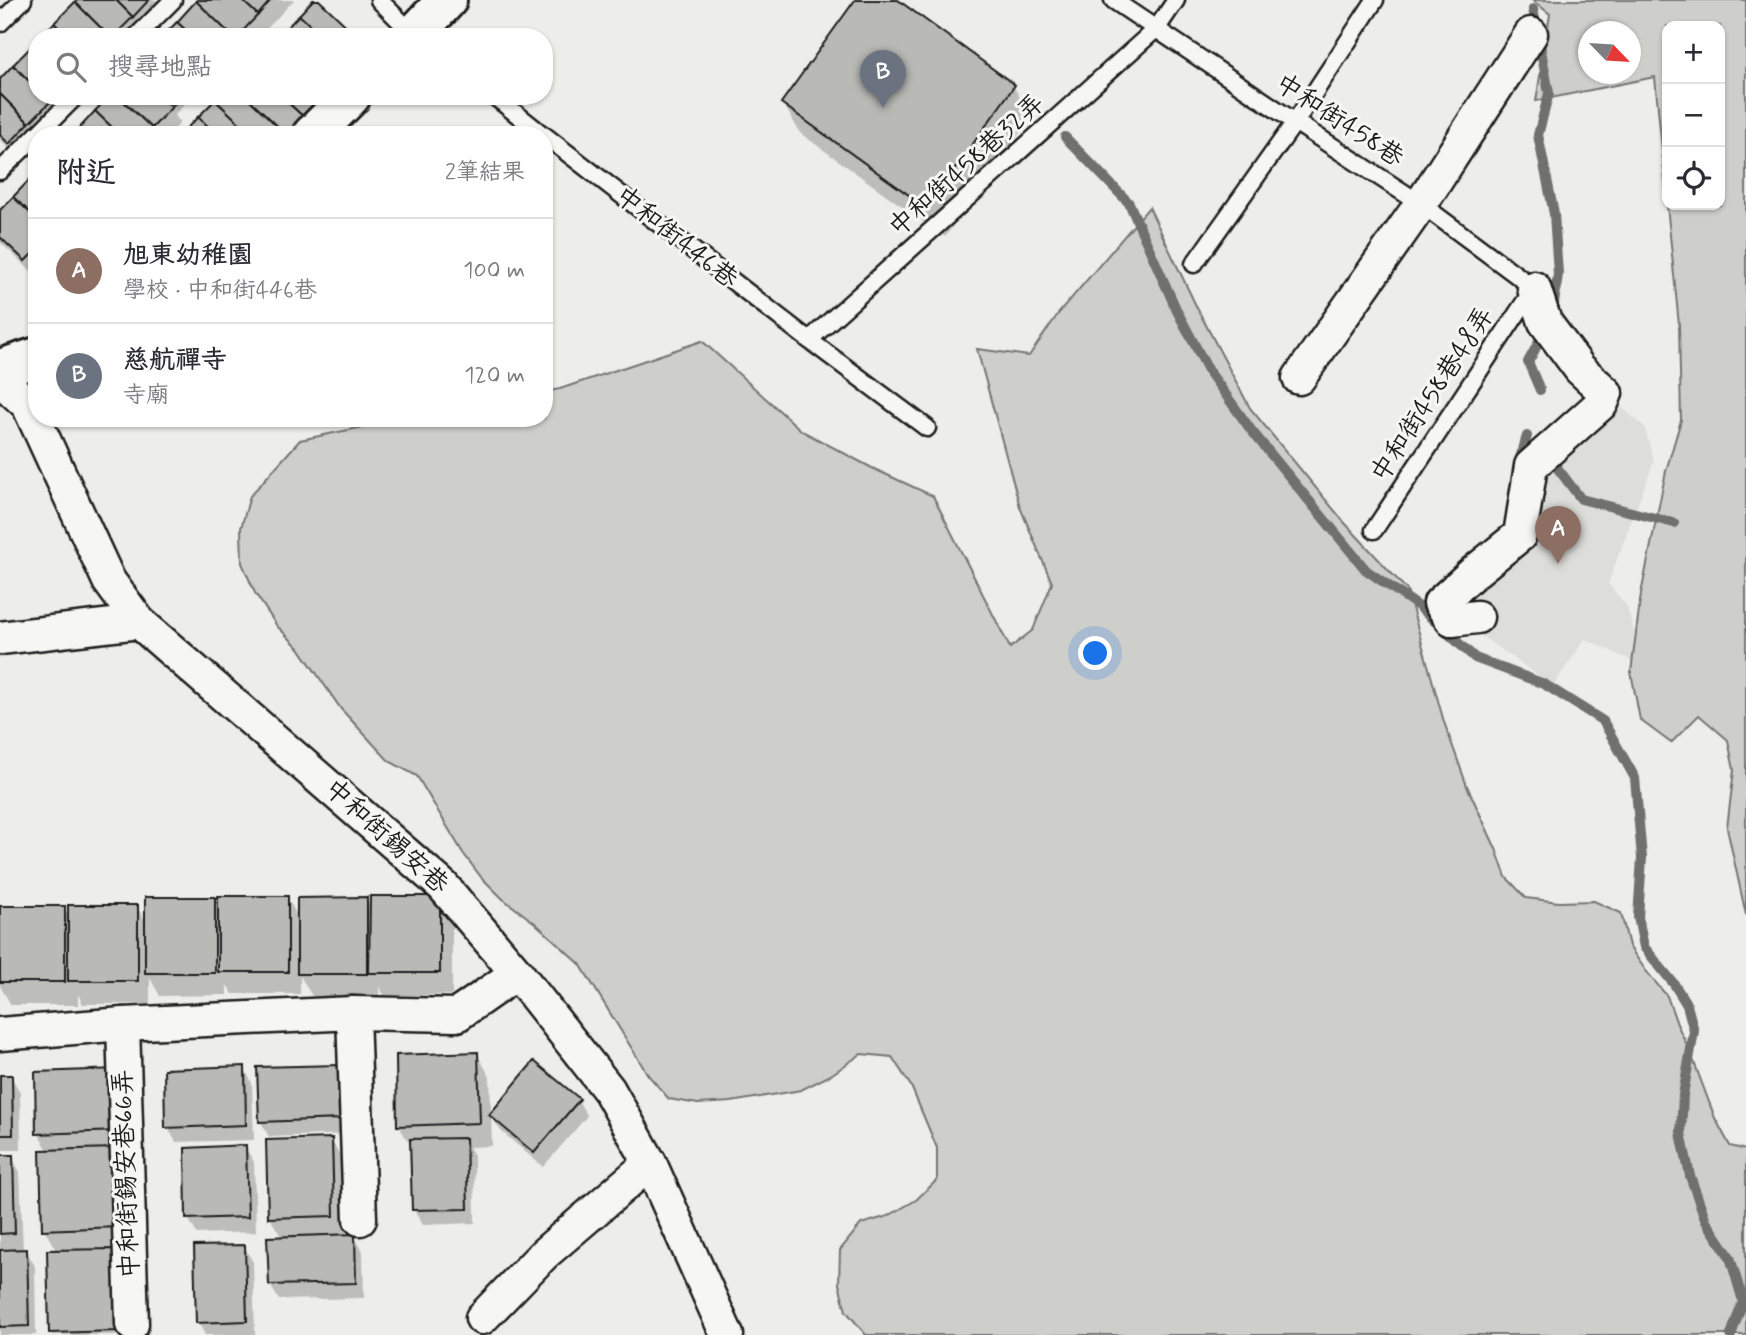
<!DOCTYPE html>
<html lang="zh-TW">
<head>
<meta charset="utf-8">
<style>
  body { margin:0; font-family:Mynerve,"LXGW WenKai TC",sans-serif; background:#f2f2f3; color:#2b2b33 }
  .controls { position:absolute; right:21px; top:21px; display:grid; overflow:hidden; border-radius:14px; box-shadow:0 2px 5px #0004 }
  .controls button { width:63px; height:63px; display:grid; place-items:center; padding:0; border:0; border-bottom:2px solid #e1e1e2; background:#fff; color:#2b2b33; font:35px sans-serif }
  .compass { position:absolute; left:1578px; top:21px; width:63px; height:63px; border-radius:50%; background:#fff; box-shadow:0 2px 5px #0004; rotate:115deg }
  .you { position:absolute; left:1096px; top:654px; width:24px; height:24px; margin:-18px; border:5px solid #fff; border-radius:50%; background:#1a73e8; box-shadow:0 0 0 10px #1a73e833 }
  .badge { display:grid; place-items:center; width:46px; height:46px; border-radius:50%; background:#ea580c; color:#fff; font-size:23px; font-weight:700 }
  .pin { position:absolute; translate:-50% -58px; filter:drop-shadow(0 2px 4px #0008) }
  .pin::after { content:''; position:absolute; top:37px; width:24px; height:21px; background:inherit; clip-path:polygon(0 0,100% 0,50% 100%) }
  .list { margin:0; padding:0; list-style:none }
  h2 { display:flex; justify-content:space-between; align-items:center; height:91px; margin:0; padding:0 28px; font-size:30px }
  h2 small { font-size:23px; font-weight:400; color:#7c7c81 }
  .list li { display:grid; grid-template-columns:46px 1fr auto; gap:21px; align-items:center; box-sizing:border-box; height:105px; padding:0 28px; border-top:2px solid #e1e1e2 }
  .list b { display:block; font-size:26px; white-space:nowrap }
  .list p { margin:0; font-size:23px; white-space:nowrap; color:#7c7c81 }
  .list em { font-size:23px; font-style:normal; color:#7c7c81 }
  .icon { flex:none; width:38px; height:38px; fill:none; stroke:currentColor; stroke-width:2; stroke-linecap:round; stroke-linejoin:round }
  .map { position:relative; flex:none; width:1746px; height:1335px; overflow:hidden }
  .search { position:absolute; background:#fff; box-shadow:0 2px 5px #0004; left:28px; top:28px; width:525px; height:77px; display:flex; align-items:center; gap:18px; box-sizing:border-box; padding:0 24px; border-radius:28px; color:#7c7c81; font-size:26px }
  .panel { position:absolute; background:#fff; box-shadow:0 2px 5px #0004; left:28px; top:126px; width:525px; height:301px; border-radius:28px }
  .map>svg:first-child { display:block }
  .built { fill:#ddddda }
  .green { fill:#cececb; stroke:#757574; stroke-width:2; fill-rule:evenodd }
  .shadow { fill:#0003 }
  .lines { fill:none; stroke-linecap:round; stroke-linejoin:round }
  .stream { stroke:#6f6f6d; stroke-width:10 }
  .building { fill:#b9b9b6; stroke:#1c1c1c; stroke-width:2 }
  .service-casing { stroke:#1c1c1c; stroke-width:21 }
  .minor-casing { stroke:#1c1c1c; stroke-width:37 }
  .tertiary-casing { stroke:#1c1c1c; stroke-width:44 }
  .service { stroke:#f6f6f2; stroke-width:16 }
  .minor { stroke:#f6f6f2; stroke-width:32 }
  .tertiary { stroke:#f6f6f2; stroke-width:38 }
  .labels { text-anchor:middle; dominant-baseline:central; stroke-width:6; stroke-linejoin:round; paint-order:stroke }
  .street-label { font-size:26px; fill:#1c1c1c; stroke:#f6f6f2 }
</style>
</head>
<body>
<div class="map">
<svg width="1746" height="1335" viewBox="0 0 1746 1335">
  <rect width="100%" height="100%" fill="#edede9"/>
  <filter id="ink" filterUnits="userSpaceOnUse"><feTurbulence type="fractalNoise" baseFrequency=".0143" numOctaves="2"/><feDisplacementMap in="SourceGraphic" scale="14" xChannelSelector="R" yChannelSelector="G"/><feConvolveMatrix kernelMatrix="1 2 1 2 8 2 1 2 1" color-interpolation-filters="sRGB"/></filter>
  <g filter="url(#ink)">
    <!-- built -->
    <polygon class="built" points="1587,403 1621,407 1644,426 1654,461 1608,583 1627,607 1635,635 1632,661 1585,639 1553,686 1446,611 1523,544 1533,473"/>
    <!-- green -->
    <g class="green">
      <path d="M1532 0H1746V915L1727 828 1734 770 1728 740 1699 715 1671 743 1640 720 1631 672 1641 594 1666 471 1681 420 1679 325 1667 205H1720V26H1667V203L1655 77 1536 101 1550 14ZM1588 32H1630V74H1588Z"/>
      <polygon points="1149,207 1198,310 1250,408 1344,522 1407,590 1444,722 1467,786 1496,849 1506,877 1526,898 1559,902 1594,901 1621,913 1629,946 1646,971 1667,996 1677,1024 1691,1054 1715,1118 1730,1146 1746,1150 1746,1335 866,1335 846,1311 839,1284 840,1250 861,1224 888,1216 916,1200 937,1180 937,1148 911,1086 892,1057 861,1054 831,1075 801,1090 731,1102 698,1104 669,1099 648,1075 580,964 535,923 503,899 481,877 463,853 417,776 389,761 341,709 299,648 277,626 255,593 242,563 241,528 250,496 300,440 407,418 544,418 544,392 560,389 702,341 802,431 872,468 933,496 1010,648 1033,630 1052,583 1020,507 977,349 1029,356 1058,314"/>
    </g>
    <!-- shadow -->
    <g class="shadow">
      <polygon points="80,0 172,0 137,37 44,37"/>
      <polygon points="199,0 294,0 259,37 165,37"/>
      <polygon points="858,0 895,0 1014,87 1031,117 945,237 800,133 783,103"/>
      <polygon points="37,44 37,96 79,96 19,158 0,140 0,82"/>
      <polygon points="110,96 191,96 175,115 180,123 169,135 73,135"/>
      <polygon points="221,96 349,96 312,135 183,135"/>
      <polygon points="37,173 37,272 35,275 0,242 0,211"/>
      <polygon points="287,897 299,919 366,899 372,909 439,898 452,921 452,995 384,995 379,986 379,996 312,996 300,976 300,994 233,994 227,985 227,995 160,996 150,978 150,1004 83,1004 78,994 78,1005 11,1005 0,986 0,908 64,908 70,918 137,907 147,924 214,899 220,908"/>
      <polygon points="477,1054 490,1077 492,1146 469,1147 474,1155 475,1223 423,1225 414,1210 412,1148 399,1126"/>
      <polygon points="339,1067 349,1134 269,1137 261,1122"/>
      <polygon points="244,1068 252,1083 254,1140 176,1142 167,1127"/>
      <polygon points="117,1071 128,1335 52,1335 51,1332 57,1252 44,1229 49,1152 38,1133"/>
      <polygon points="0,1077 11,1077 20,1092 21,1150 0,1150"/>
      <polygon points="578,1100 587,1116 543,1167 500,1130 491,1115"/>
      <polygon points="331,1140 345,1163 346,1236 354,1236 363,1251 364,1298 279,1300 270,1285 282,1238 270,1218"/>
      <polygon points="245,1147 254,1162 256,1232 197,1234 188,1218"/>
      <polygon points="0,1157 12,1157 20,1172 23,1251 26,1251 35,1266 36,1335 0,1335"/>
      <polygon points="244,1246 253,1262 255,1335 205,1335 198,1322"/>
    </g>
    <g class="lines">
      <!-- stream -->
      <g class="stream">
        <polyline points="1533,9 1549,93 1538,135 1554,214 1558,274 1553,311"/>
        <polyline points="1065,137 1129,203 1177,311 1208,370 1251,430 1366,570 1418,606 1475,658 1544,684 1603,721 1635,778 1642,858 1638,917 1644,947 1674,984 1687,1005 1694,1031 1683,1095 1681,1133 1690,1176 1706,1221 1730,1257 1743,1301 1731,1335"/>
        <polyline points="1540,390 1528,362 1545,331"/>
        <polyline points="1549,457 1581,499 1674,523"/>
        <polyline points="1518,464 1527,436"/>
      </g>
    </g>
    <!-- building -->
    <g class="building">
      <polygon points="77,0 116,0 133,17 113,37 110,37 75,2"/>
      <polygon points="116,0 149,0 133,17"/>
      <polygon points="197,0 242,0 258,15 237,37 233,37 196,1"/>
      <polygon points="242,0 271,0 258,15"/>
      <polygon points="313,0 319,0 358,37 323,37 299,15"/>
      <polygon points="855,0 898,0 1015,85 927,208 781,103"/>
      <polygon points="196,1 233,37 193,37 177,22"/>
      <polygon points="75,2 110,37 68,37 54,23"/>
      <polygon points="299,15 323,37 288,37 283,32"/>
      <polygon points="177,22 193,37 162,37"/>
      <polygon points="54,23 68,37 41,37"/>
      <polygon points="34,44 37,47 37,89 13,65"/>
      <polygon points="13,65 37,89 37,96 44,96 50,102 29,123 0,94 0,79"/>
      <polygon points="0,94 29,123 9,144 0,135"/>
      <polygon points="109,96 118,96 152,128 146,135 120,135 95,111"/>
      <polygon points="118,96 161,96 172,107 152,128"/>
      <polygon points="161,96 181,96 172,107"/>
      <polygon points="219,96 246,96 287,135 252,135 215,100"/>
      <polygon points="246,96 281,96 305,118 290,135 287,135"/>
      <polygon points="281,96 316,96 322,101 305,118"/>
      <polygon points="215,100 252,135 217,135 198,117"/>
      <polygon points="95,111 120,135 77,135 75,133"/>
      <polygon points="198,117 217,135 181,134"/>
      <polygon points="32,177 37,181 37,219 13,197"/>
      <polygon points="13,197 37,219 37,249 25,261 0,237 0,210"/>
      <rect x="218" y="896" width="70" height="76"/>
      <polygon points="370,896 440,896 440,973 369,973"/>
      <rect x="145" y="897" width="70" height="76"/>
      <polygon points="367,897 367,974 297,974 297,898"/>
      <rect x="68" y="905" width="70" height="76"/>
      <rect x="0" y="906" width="65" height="76"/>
      <polygon points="478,1052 480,1123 397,1126 396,1055"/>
      <polygon points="534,1061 580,1099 534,1153 489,1115"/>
      <polygon points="340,1065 341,1119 259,1122 257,1067"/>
      <polygon points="245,1066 246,1125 165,1128 164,1069"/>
      <polygon points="118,1069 119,1131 36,1134 35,1072"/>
      <polygon points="0,1075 12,1075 13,1135 0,1135"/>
      <polygon points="332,1138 334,1216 268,1218 266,1140"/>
      <polygon points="466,1138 468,1209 412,1210 410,1139"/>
      <polygon points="246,1145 248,1217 186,1219 185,1148"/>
      <polygon points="116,1148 118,1227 42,1230 40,1150"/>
      <polygon points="0,1155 13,1155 15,1233 0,1234"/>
      <polygon points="355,1234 356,1283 269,1285 267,1237"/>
      <polygon points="245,1245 247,1321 196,1323 194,1246"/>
      <polygon points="27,1249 29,1326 0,1327 0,1250"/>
      <polygon points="115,1249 117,1331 49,1333 47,1250"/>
    </g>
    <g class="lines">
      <defs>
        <g id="service">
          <polyline points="379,0 414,35"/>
          <polyline points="1113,0 1295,122 1421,204 1534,288 1374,530"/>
          <polyline points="0,23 23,0"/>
          <polyline points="136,37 173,0"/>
          <polyline points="494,96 543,135"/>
          <polyline points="37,135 76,96"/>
          <polyline points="544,135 809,340 927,428"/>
          <polyline points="0,171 37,135"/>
          <polyline points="1194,264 1295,122 1375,0"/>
          <polyline points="809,340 1157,28 1176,0"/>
        </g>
        <g id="minor">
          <polyline points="1299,378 1421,204 1531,34"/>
          <polyline points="0,379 28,405 109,581 139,622 443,886 517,973 609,1090 650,1163 727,1335"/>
          <polyline points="1477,617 1452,620 1440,603 1473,573 1520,535 1531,466 1602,403 1606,393 1580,369 1545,322 1534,288"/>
          <polyline points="0,638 139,622"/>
          <polyline points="353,1013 360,1219"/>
          <polyline points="123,1024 132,1324"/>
          <polyline points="0,1034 123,1024 353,1013 457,1015 517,973"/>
          <polyline points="482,1318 544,1254 650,1163"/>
        </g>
        <g id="tertiary">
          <polyline points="412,37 447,0"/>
          <polyline points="312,135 351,96"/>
          <polyline points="0,369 37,357"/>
        </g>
      </defs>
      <!-- service casing -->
      <use href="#service" class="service-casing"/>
      <!-- minor casing -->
      <use href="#minor" class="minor-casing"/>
      <!-- tertiary casing -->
      <use href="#tertiary" class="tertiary-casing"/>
      <!-- service -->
      <use href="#service" class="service"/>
      <!-- minor -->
      <use href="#minor" class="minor"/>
      <!-- tertiary -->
      <use href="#tertiary" class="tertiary"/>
    </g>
  </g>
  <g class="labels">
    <!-- street labels -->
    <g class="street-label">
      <text transform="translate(1339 121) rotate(33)">中和街458巷</text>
      <text transform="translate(967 166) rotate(-42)">中和街458巷32弄</text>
      <text transform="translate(676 238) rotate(38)">中和街446巷</text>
      <text transform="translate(1433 395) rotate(-57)">中和街458巷48弄</text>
      <text transform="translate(386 837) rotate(42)">中和街錫安巷</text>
      <text transform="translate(127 1174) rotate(-92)">中和街錫安巷66弄</text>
    </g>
  </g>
</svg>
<div class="controls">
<button>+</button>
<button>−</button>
<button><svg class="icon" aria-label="locate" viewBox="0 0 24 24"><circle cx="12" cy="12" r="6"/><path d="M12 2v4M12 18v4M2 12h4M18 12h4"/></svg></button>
</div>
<svg class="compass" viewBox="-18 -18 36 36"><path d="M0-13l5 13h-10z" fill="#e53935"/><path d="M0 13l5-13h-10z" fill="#7c7c81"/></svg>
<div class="you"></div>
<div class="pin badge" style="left:1558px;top:564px;background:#8d6e63">A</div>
<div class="pin badge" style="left:883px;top:108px;background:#6b7280">B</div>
<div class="search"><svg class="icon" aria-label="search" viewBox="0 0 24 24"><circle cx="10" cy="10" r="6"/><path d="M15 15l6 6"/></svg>搜尋地點</div>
<section class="panel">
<h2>附近<small>2筆結果</small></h2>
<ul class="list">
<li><span class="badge" style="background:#8d6e63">A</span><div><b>旭東幼稚園</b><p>學校 · 中和街446巷</p></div><em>100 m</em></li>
<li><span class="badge" style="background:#6b7280">B</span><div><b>慈航禪寺</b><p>寺廟</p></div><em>120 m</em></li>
</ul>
</section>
</div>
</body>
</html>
